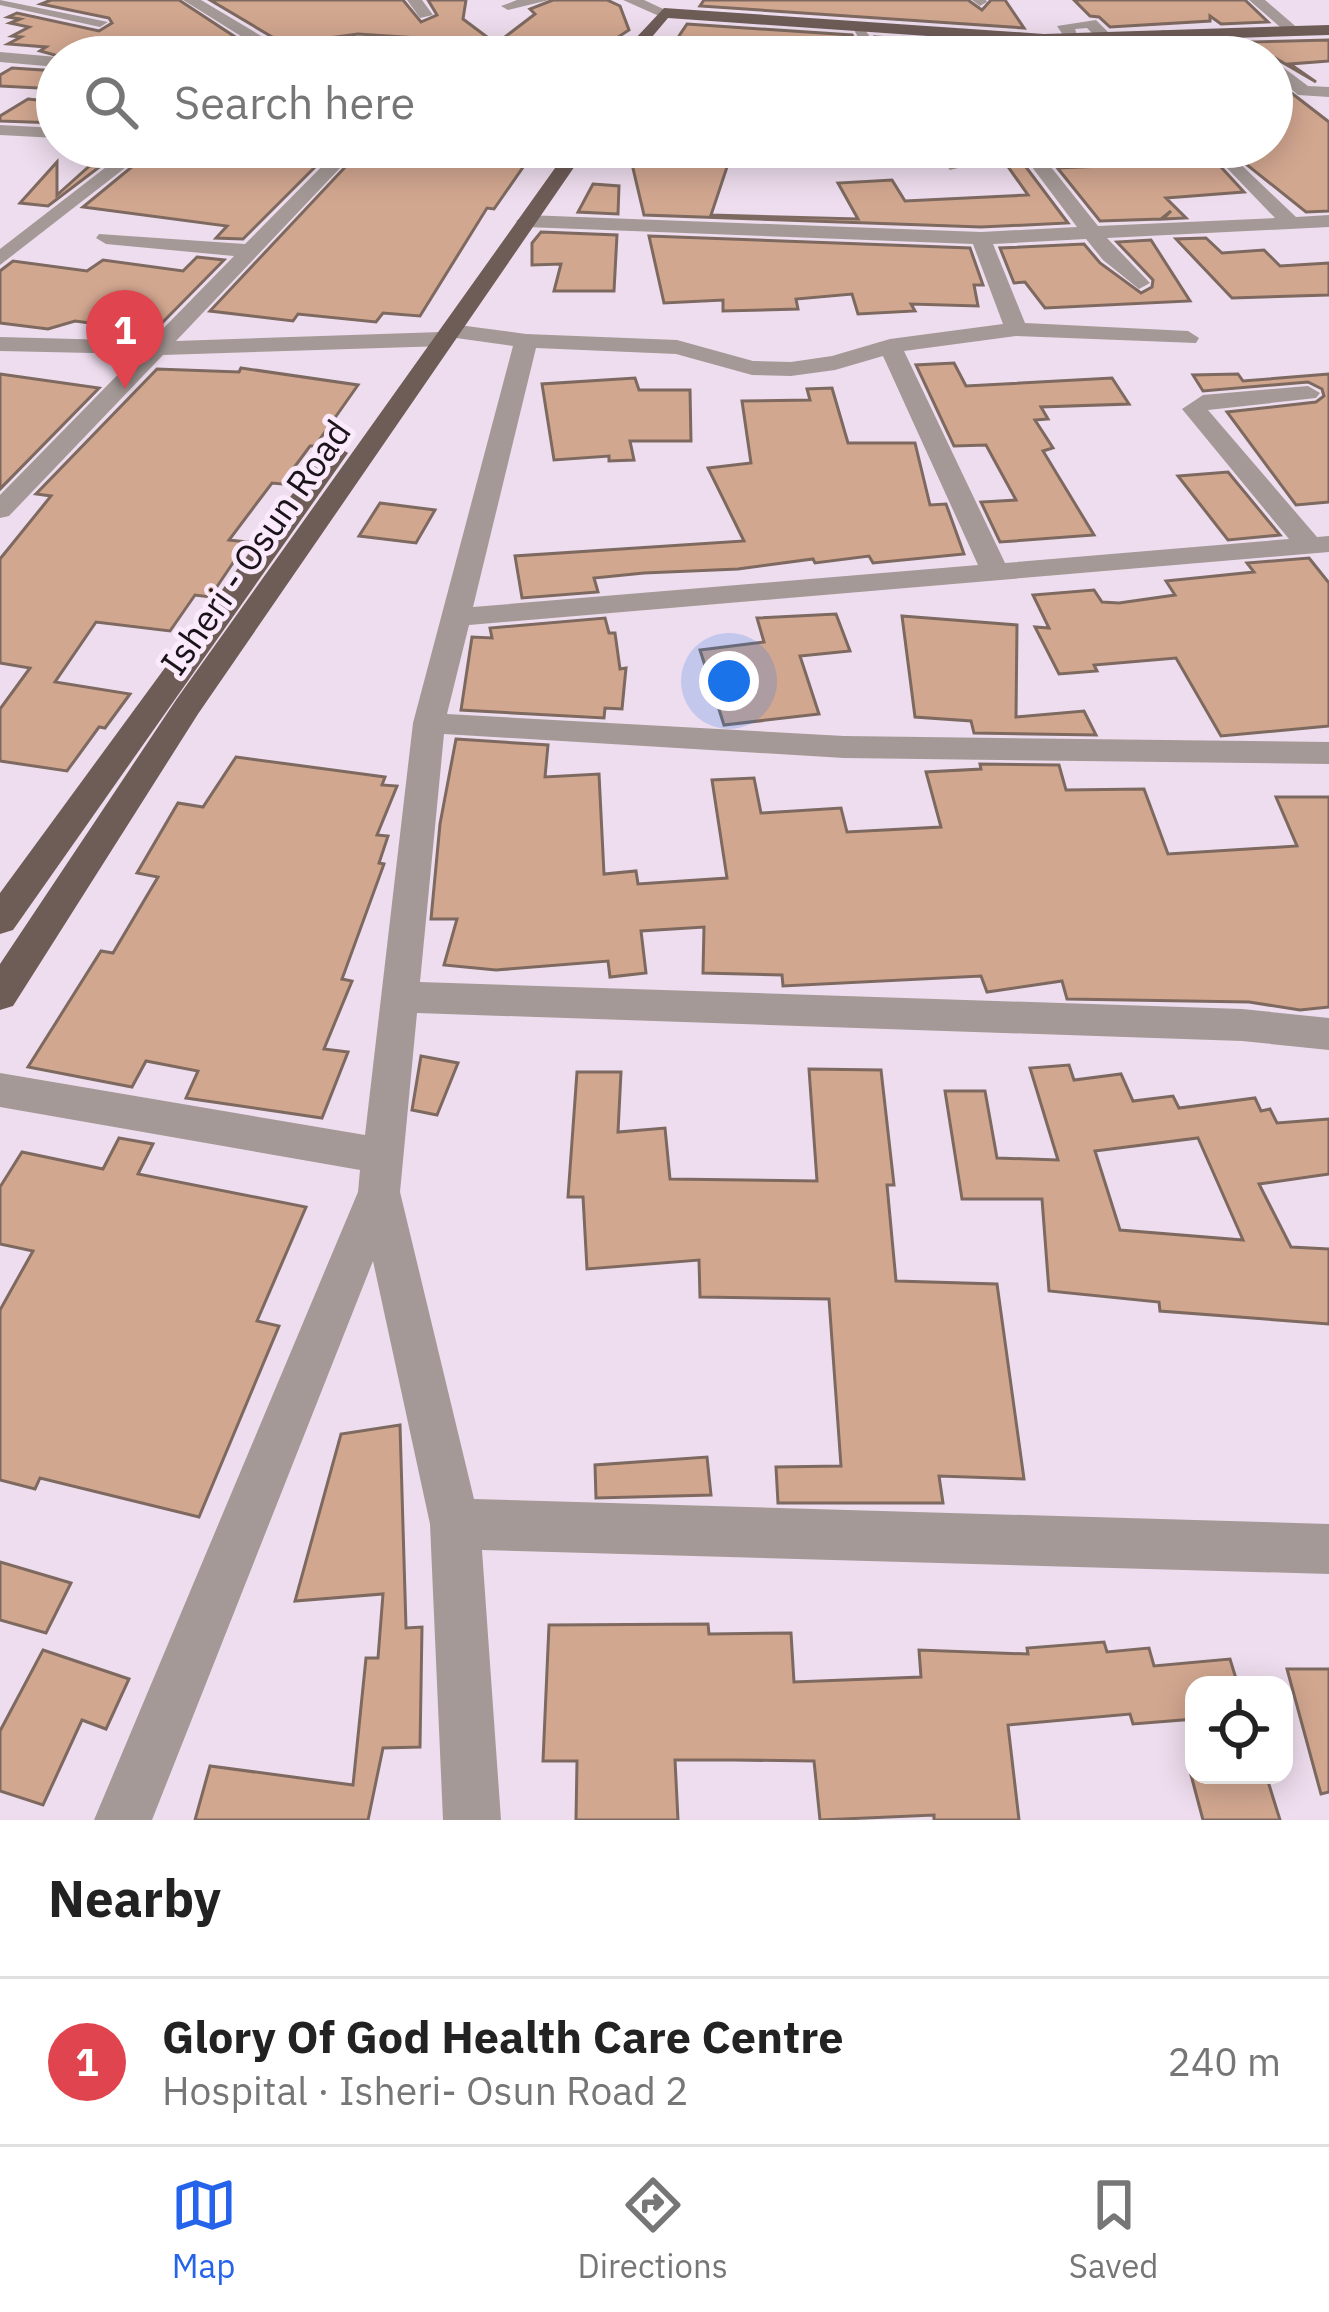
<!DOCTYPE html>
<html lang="en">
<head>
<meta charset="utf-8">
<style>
  body { margin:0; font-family:"IBM Plex Sans",sans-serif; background:#f2f2f2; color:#222 }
  .controls { position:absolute; right:36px; bottom:36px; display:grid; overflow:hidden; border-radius:24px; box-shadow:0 6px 30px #0003 }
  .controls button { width:108px; height:108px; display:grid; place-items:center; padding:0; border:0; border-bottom:3px solid #e0e0e0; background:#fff; color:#222; font:60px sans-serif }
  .you { position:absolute; left:729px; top:681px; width:42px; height:42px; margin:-30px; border:9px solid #fff; border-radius:50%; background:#1a73e8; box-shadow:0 0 0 18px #1a73e833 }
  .badge { display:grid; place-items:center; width:78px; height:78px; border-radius:50%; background:#2563eb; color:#fff; font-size:39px; font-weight:700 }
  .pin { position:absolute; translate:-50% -99px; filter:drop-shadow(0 3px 6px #0008) }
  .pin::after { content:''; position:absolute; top:63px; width:42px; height:36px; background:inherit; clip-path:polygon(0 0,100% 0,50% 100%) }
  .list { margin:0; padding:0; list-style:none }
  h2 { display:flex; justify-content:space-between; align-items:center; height:156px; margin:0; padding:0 48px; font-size:51px }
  h2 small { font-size:39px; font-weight:400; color:#767676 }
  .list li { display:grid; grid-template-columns:78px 1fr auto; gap:36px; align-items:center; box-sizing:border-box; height:168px; padding:0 48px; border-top:3px solid #e0e0e0 }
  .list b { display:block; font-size:45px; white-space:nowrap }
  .list p { margin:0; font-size:39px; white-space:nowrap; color:#767676 }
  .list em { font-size:39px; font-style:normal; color:#767676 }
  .icon { flex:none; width:66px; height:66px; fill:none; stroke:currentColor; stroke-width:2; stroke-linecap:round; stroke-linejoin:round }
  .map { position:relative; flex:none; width:1329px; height:1820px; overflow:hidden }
  .search { position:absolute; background:#fff; box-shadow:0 6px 30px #0003; left:36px; right:36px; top:36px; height:132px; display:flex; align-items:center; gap:30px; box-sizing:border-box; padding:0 42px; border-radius:66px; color:#767676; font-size:45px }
  .sheet { height:324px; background:#fff }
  nav { display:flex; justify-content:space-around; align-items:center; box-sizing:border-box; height:168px; border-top:3px solid #e0e0e0; background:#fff; font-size:33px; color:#767676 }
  nav a { display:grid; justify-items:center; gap:6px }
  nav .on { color:#2563eb }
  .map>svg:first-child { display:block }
  .building { fill:#d2a790; stroke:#7d695f; stroke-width:3; fill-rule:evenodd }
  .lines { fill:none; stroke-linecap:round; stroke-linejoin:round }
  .minor { fill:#a49996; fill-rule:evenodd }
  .major { fill:#6e5c57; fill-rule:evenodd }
  .labels { text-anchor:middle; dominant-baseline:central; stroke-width:10; stroke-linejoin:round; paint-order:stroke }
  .far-street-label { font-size:36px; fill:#1a141a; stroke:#fbeafc }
</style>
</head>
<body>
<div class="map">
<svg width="1329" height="1820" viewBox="0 0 1329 1820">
  <rect width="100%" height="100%" fill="#ede"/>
  <!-- building -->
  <g class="building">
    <polygon points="51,0 179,0 255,50 247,57 62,57 40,51 46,47 8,44 21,37 12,36 29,27 10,23 20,19 8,17 17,13 99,31 112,23 109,18 41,4"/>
    <polygon points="210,0 403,0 421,22 437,15 428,0 466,0 463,19 495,43 358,34 284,44"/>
    <polygon points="553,0 607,0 620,6 629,30 589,56 497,43 535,14 530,9"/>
    <polygon points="704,0 968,0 982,10 991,0 1005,0 1024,28 700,6"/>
    <polygon points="1074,0 1245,0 1268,22 1221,24 1210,16 1210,21 1110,27 1099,17 1090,16"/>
    <polygon points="687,24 852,35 864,57 799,57 790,39 767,57 665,57"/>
    <polygon points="876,37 934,41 943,57 889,57"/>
    <polygon points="1329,40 1329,61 1290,64 1316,82 1248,42"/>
    <polygon points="959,43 1037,48 1043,57 968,57"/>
    <polygon points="12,68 57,71 57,89 0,86 0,75"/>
    <polygon points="1272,78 1329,122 1329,211 1306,212 1231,152 1221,155 1220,166 1244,192 1166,198 1186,218 1163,219 1171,211 1161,219 1100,221 1043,150 1058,168 1127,165 1111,147 1272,147 1272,120 1285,120 1272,108"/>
    <polygon points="28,99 57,102 57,123 0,121 0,116"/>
    <polygon points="156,147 335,147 243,239 216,238 227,226 83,207"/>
    <polygon points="364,147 537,147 494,209 487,208 420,316 383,313 376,322 298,314 293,321 210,311"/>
    <polygon points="628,147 733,149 711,215 858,219 838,183 892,180 905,201 1028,195 997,151 1014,151 1068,223 981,227 644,215"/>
    <polygon points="95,161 106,162 48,206 20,203 57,162 57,195"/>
    <polygon points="593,184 619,186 618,214 578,212"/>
    <polygon points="541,232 617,235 614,291 554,291 561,264 532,265 532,243"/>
    <polygon points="649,236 970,248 983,285 974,285 978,306 911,304 915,311 858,314 852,294 796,299 798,309 723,311 723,300 664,303"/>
    <polygon points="1206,238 1222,253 1264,250 1280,266 1329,263 1329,295 1232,298 1176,239"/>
    <polygon points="1151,240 1190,301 1045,308 1025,282 1014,283 1000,248 1084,244 1100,263 1141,293 1152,287 1153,280 1117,242"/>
    <polygon points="197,257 224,260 162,323 135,320 127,328 75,321 48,329 0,323 0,271 13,261 87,271 103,260 183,271"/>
    <polygon points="954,363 966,386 1112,378 1129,404 1041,407 1048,419 1035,420 1053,448 1043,451 1094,535 1000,542 981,502 1016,500 986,445 954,446 916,365"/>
    <polygon points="241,368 358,385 315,446 310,446 282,484 272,483 229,540 247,542 210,597 195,595 170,631 96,622 55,682 130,694 105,728 99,727 67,771 0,761 0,709 30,668 0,663 0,559 51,496 36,494 157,369 239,372"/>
    <polygon points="0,374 99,388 0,489"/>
    <polygon points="1238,374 1243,381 1329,374 1329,502 1296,505 1227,412 1316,402 1324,396 1322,389 1308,382 1203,391 1193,375"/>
    <polygon points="635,378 639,390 690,390 691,441 630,441 634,460 609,461 609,456 554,460 542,384"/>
    <polygon points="832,388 848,443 915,443 930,505 946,504 964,554 873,563 869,556 815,563 813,559 738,569 644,573 594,578 598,592 522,598 515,556 744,541 708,468 751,463 742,401 810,400 807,389"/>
    <polygon points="1228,472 1280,535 1228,540 1178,476"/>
    <polygon points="380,503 435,510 416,543 359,536"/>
    <polygon points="1309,558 1329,583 1329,726 1221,736 1176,658 1094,665 1097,671 1059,674 1035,627 1049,628 1033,595 1094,590 1102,602 1119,603 1175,595 1166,581 1254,572 1247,563"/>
    <polygon points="836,614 850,651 800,656 819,714 724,725 700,650 764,642 757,618"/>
    <polygon points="902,616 1017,625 1016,717 1084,711 1096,735 974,733 971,721 915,717"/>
    <polygon points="605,618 609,633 615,633 620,669 626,668 622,709 605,708 604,718 461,710 472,637 492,638 490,628"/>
    <polygon points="456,739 548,745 545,777 599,774 604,874 636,871 638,884 727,878 712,780 754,778 761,813 841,808 847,832 941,827 926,772 981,769 980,764 1059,765 1066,790 1144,789 1168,854 1297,846 1276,797 1329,797 1329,1007 1300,1010 1249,1002 1067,999 1062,981 987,992 981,976 783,986 782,975 703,973 704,927 641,931 646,973 610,977 608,961 496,970 444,965 457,919 431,919 440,824"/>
    <polygon points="236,757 385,777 382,785 397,786 377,835 388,836 379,863 384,864 342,979 352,981 324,1049 348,1052 322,1118 186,1098 198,1071 146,1061 132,1087 28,1067 101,951 113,953 158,877 137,873 178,803 203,807"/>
    <polygon points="421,1056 458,1063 437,1115 412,1110"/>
    <path d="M1069 1065 1074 1080 1121 1074 1133 1101 1173 1096 1179 1108 1255 1098 1261 1111 1270 1109 1277 1123 1329 1119V1174L1259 1184 1291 1247 1329 1249V1324L1160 1311 1159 1302 1049 1291 1042 1199H962L945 1091H985L997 1158 1058 1160 1030 1068ZM1198 1138 1243 1240 1120 1230 1095 1151Z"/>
    <polygon points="809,1069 881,1070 894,1185 887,1185 896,1281 997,1284 1024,1479 939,1476 943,1503 778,1503 776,1467 841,1466 829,1299 700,1297 699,1260 587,1269 583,1197 568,1197 577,1072 621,1072 618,1132 665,1128 670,1179 817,1181"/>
    <polygon points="119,1138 153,1144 138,1174 306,1207 257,1321 279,1326 199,1517 40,1478 35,1489 0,1480 0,1310 33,1251 0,1244 0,1187 22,1152 103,1169"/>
    <polygon points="400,1425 406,1628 422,1627 420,1747 383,1748 368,1820 195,1820 210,1766 353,1785 366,1658 378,1658 383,1594 295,1601 341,1434"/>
    <polygon points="707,1457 711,1495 596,1498 595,1465"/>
    <polygon points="0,1562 71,1583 46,1633 0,1620"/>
    <polygon points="708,1624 709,1634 791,1633 794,1682 921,1677 919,1650 1028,1654 1027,1648 1104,1642 1107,1652 1149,1648 1154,1666 1230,1659 1238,1685 1194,1685 1194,1719 1133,1724 1130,1714 1008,1725 1019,1820 934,1820 934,1815 820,1820 814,1761 734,1760 675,1760 678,1820 576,1820 577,1761 543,1761 549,1625"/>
    <polygon points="43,1650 129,1679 106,1729 82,1720 43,1805 0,1791 0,1731"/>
    <polygon points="1287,1669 1329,1669 1329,1792 1321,1794"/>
    <polygon points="1191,1775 1266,1775 1280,1820 1203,1820"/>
  </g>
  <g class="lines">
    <!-- minor -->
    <g class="minor">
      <polygon points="0,0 108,22 100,27 0,5"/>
      <polygon points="183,0 201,0 283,49 358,38 554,52 562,57 358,48 293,57 251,57 265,51"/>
      <polygon points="407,0 422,0 433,15 420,18"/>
      <polygon points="517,0 549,0 508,10 501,6"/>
      <polygon points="623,0 644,0 672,13 659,16"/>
      <polygon points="972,0 986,0 987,2 980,6"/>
      <polygon points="1249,0 1265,0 1301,31 1288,34"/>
      <polygon points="1096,20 1112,36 1110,39 1098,39 1087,28 1075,29 1079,41 1067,41 1057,26"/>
      <polygon points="852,26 862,26 885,57 869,57"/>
      <polygon points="1163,30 1169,32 1195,57 1178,57 1155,35"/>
      <polygon points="933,31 945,31 964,57 948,57"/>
      <polygon points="0,52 57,57 57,67 0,62"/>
      <polygon points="1272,59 1308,86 1329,87 1329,97 1298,95 1272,72"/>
      <polygon points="0,125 57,128 57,138 0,135"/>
      <polygon points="132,147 152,147 0,265 0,249"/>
      <path d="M341 147H360L176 341 441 332 451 324 526 334 677 340 753 361 791 362 832 356 890 339 1003 324 973 244 526 227 516 221 526 215 981 232 1077 227 1017 147H1035L1098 226 1275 218 1225 166V158L1232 156 1296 217 1329 215V227L1107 238 1150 283 1139 289 1103 260 1086 239 993 244 1025 323 1188 331 1199 338 1196 343 1016 336 904 351 1005 563 1289 539 1182 409 1203 395 1308 386 1320 393 1316 398 1208 410 1317 537 1329 536V552L469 625 447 714 844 736 1329 742V764L844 758 444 734 420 982 1242 1009 1329 1018V1050L1242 1041 417 1013 400 1192 474 1499 1329 1524V1574L482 1550 501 1820H443L430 1524 373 1261 152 1820H94L358 1192 360 1170 0 1107V1073L365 1135 413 723 513 346 456 338 445 346 163 355 9 516 0 518V495L138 354 0 351V337L151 341 234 256 106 244 96 238 99 234 245 244ZM536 348 676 354 752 375 791 376 835 370 883 356 978 565 473 607Z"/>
      <polygon points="932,147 951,147 966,166 950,170"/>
    </g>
    <!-- major -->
    <g class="major">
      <polygon points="664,8 1044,34 1329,25 1329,35 1044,44 668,18 635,57 618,57"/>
      <polygon points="570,147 588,147 198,714 13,1006 0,1010 0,964 176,700"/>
      <polygon points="335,445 348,453 13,930 0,934 0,893 326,448"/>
    </g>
  </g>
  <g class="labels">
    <!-- far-street labels -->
    <g class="far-street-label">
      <text transform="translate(255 547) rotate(-55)">Isheri - Osun Road</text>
    </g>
  </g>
</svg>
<div class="controls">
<button><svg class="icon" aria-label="locate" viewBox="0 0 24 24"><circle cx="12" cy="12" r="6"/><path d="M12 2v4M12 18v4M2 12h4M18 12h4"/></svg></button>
</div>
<div class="you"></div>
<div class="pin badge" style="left:125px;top:389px;background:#e0444e">1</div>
<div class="search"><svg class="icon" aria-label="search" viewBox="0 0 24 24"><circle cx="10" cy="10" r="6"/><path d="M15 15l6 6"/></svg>Search here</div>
</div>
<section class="sheet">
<h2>Nearby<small></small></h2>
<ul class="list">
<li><span class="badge" style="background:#e0444e">1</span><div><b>Glory Of God Health Care Centre</b><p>Hospital · Isheri- Osun Road 2</p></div><em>240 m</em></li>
</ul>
</section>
<nav>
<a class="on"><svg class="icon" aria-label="map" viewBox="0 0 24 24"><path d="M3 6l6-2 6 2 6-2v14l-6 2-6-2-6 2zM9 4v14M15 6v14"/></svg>Map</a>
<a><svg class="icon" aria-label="directions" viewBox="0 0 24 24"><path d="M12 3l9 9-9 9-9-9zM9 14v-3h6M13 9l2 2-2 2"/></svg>Directions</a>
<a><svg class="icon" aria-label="saved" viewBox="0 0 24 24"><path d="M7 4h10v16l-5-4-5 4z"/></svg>Saved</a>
</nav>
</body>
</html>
